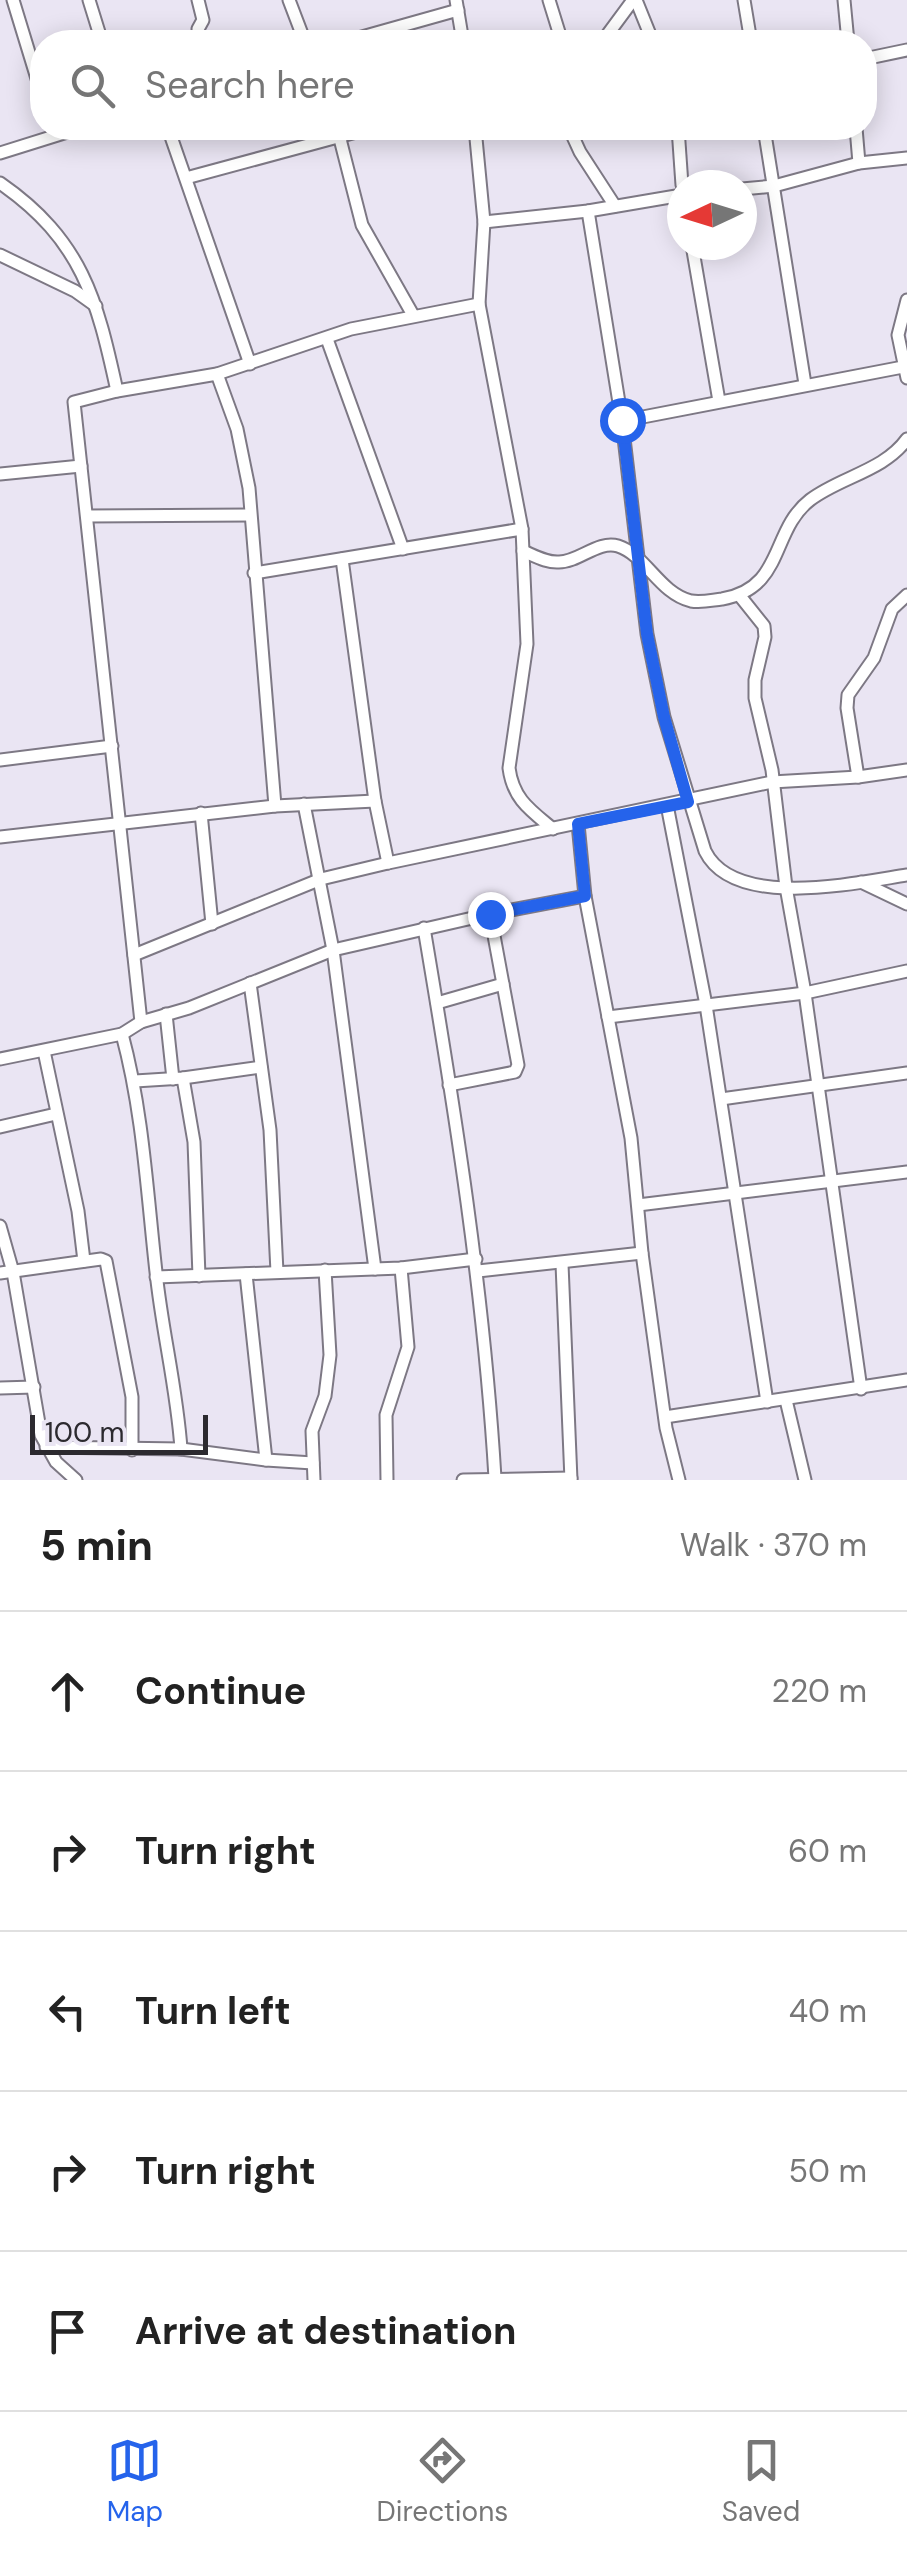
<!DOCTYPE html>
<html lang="en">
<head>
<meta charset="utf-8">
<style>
  body { margin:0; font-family:"DM Sans",sans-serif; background:#f2f2f2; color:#222 }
  .compass { position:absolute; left:667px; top:170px; width:90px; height:90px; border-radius:50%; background:#fff; box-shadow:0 5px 25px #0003; rotate:266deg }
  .scale { position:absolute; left:30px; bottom:25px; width:178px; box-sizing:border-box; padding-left:10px; border:5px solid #2c2a2f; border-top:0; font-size:28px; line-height:35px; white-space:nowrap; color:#2c2a2f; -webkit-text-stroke:8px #eae5f3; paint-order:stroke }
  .stop { position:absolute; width:30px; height:30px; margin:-22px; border:8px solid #2563eb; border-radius:50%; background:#fff }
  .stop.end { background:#2563eb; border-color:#fff; box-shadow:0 2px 10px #0008 }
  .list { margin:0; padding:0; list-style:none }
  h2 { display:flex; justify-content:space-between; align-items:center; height:130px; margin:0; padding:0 40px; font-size:42px }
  h2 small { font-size:32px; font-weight:400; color:#767676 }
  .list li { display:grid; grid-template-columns:65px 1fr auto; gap:30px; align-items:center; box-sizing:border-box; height:160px; padding:0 40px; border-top:2px solid #e0e0e0 }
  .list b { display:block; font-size:38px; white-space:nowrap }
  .list em { font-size:32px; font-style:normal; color:#767676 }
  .icon { flex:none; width:55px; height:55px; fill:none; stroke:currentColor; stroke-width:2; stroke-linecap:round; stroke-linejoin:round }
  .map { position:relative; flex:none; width:907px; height:1480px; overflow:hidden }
  .search { position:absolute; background:#fff; box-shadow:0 5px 25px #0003; left:30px; right:30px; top:30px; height:110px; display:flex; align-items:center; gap:25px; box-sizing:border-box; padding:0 35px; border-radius:40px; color:#767676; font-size:38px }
  .sheet { height:930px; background:#fff }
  nav { display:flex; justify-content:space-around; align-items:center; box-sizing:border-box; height:140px; border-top:2px solid #e0e0e0; background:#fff; font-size:28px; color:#767676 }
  nav a { display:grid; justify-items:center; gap:5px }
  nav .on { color:#2563eb }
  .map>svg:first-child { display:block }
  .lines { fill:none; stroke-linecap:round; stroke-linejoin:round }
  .street-casing { stroke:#7d7884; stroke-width:15 }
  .street { stroke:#fff; stroke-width:11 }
  .route { stroke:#2563eb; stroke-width:12 }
</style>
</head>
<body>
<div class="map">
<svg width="907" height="1480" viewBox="0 0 907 1480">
  <rect width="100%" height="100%" fill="#eae5f3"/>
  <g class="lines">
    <defs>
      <g id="street">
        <polyline points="13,0 42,95"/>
        <polyline points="89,0 102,42"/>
        <polyline points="198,0 203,20 198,29 200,42"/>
        <polyline points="289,0 305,42"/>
        <polyline points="456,0 463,42"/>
        <polyline points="549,0 562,42"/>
        <polyline points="636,0 653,42"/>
        <polyline points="744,0 751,42"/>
        <polyline points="844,0 848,42"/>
        <polyline points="344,42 458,10"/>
        <polyline points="602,42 633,0"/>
        <polyline points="864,59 907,50"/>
        <polyline points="168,128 250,364"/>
        <polyline points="330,128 339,135 362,225 413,315"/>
        <path d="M475 128 484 222 479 304 522 529 527 644 509 768C513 799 530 810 553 829"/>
        <polyline points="569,128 580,152 615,206"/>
        <polyline points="678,128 682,185"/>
        <polyline points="764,128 805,384"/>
        <polyline points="856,128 859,163"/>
        <polyline points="0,153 80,128"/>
        <polyline points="186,178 371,128"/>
        <path d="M0 183C82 240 97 299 117 391"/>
        <polyline points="742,189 774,186 859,163 907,158"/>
        <path d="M588 211 622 421 647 634 664 717 705 851C734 910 855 883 907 875"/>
        <polyline points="484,222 588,211 682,195"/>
        <polyline points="692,245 719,401"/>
        <polyline points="0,255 75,291 96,306"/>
        <polyline points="907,300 898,335 907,378"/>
        <polyline points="327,339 403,549"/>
        <polyline points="217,374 237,429 249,488 275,806"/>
        <polyline points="622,421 903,367"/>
        <polyline points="0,474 81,466"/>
        <polyline points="87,516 250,515"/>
        <path d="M523 551C535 556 547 563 559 562 579 562 598 540 618 546 646 555 659 593 691 601 702 603 712 600 722 599 785 588 770 531 810 500 840 477 884 471 907 439"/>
        <polyline points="342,559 375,801 388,863"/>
        <polyline points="254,573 522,529"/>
        <polyline points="740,596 764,626 765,637 755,680 755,698 772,770 786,887 805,993 861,1389"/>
        <polyline points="0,760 112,746"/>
        <polyline points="858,777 847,708 848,695 874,658 892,609 907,595"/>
        <polyline points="304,804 333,950 375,1269"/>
        <polyline points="667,805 706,1005 767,1402"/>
        <polyline points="201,813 212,924"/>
        <polyline points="578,824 585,896 631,1138 642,1253 666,1428 679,1480"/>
        <polyline points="0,837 275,806 375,801"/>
        <polyline points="861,882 907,904"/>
        <path d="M424 928C455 1111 484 1293 495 1478"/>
        <polyline points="134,955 321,879 388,863 772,782 858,777 907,770"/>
        <polyline points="250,983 270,1130 277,1272"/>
        <polyline points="437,1003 503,984"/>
        <polyline points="166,1014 173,1079"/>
        <polyline points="608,1017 805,993 907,971"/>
        <polyline points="141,1022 74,402 117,391 217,374 351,329 479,304"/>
        <path d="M122 1034C143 1112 147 1192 156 1272 162 1331 177 1389 181 1449"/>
        <polyline points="44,1051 78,1211 84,1261"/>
        <polyline points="0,1059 122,1034 141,1022 189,1008 333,950 490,914 585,896"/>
        <polyline points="183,1078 194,1142 199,1276"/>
        <polyline points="135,1081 183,1078 261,1067"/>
        <polyline points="449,1085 515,1072 518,1065 490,914"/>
        <polyline points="721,1099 907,1073"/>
        <polyline points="0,1127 56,1114"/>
        <polyline points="638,1205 907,1172"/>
        <polyline points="0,1226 13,1272 41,1435 56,1462 76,1480"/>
        <polyline points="562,1264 571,1480"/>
        <polyline points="478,1271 642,1253"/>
        <polyline points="0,1273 101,1259 106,1261 132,1397 132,1450"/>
        <polyline points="246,1274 266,1460"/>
        <polyline points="156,1277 401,1268 476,1259"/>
        <polyline points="0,1388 34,1387"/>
        <polyline points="786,1400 805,1480"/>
        <polyline points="665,1417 907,1380"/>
        <polyline points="46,1447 181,1449 266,1460 313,1463"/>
        <polyline points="314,1480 312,1431 325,1396 330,1355 325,1270"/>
        <polyline points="387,1480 386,1415 408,1347 401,1268"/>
        <polyline points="463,1480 571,1478"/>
      </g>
    </defs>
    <!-- street casing -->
    <use href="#street" class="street-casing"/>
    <!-- street -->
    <use href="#street" class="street"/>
  </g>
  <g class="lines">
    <!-- route -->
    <polyline class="route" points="490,914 585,896 578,824 688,802 664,717 647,634 622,420"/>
  </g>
</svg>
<svg class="compass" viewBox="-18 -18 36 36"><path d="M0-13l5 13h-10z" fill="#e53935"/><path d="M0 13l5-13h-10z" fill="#767676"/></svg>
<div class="scale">100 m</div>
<div class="stop" style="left:622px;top:420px"></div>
<div class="stop end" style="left:490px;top:914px"></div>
<div class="search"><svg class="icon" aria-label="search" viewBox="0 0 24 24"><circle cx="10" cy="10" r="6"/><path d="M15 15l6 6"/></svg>Search here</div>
</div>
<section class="sheet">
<h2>5 min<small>Walk · 370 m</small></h2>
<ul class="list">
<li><svg class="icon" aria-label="ahead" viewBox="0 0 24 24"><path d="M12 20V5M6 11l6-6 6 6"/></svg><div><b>Continue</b></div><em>220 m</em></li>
<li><svg class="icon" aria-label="right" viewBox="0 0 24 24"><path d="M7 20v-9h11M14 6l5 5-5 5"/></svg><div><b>Turn right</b></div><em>60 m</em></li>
<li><svg class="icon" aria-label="left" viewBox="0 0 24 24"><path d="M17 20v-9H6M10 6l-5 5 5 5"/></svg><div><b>Turn left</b></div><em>40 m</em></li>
<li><svg class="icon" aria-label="right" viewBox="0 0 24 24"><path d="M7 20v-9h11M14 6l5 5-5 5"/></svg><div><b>Turn right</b></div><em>50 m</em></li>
<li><svg class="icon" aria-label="arrive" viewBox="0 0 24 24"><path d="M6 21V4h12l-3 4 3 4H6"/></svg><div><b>Arrive at destination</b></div></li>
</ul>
</section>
<nav>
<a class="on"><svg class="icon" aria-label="map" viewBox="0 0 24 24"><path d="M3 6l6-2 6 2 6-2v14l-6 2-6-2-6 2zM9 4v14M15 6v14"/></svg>Map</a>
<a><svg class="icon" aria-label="directions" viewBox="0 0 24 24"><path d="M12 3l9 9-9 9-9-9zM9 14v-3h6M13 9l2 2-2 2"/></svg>Directions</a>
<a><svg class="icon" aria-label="saved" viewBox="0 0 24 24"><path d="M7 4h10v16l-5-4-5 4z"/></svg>Saved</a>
</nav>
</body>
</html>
